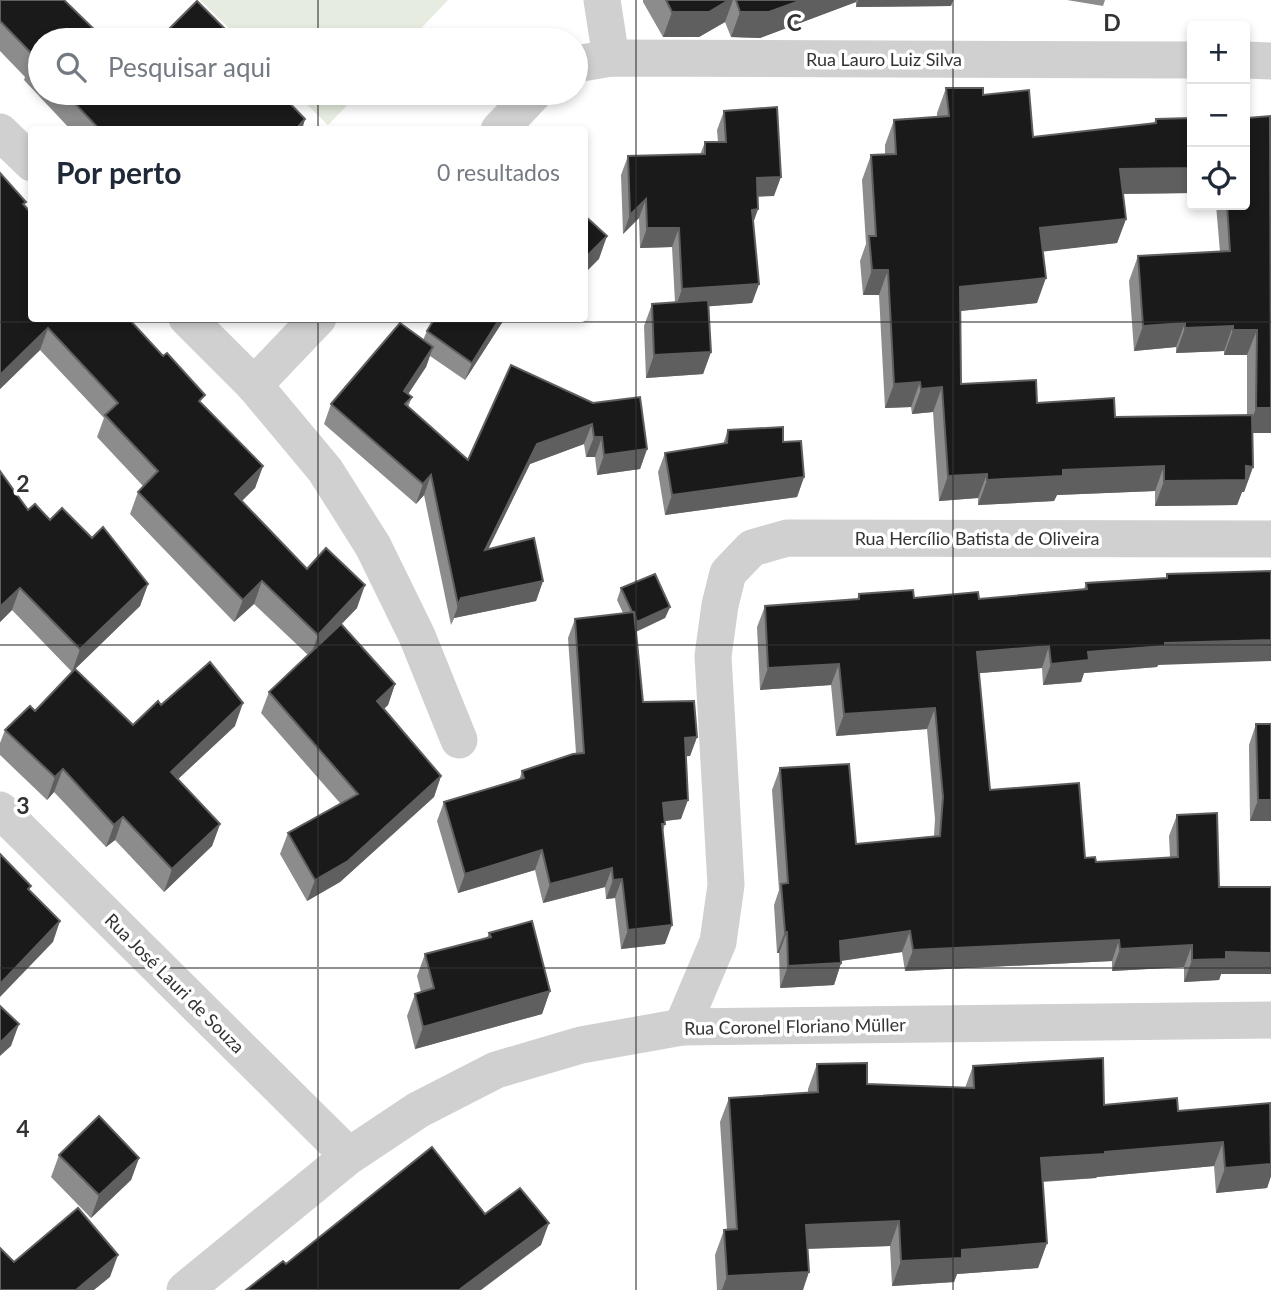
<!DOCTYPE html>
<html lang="pt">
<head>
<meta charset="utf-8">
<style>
  body { margin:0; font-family:Lato,sans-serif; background:#f6f6f7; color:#1f2937 }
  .controls { position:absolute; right:21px; top:21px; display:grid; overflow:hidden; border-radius:7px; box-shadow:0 4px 10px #0003 }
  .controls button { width:63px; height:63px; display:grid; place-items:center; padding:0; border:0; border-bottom:2px solid #e0e1e3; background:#fff; color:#1f2937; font:35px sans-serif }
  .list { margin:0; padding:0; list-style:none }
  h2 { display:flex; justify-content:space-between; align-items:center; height:91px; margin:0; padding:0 28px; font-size:30px }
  h2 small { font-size:23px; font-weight:400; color:#747a83 }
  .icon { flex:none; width:38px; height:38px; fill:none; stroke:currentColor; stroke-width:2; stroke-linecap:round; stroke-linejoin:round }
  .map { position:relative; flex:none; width:1271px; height:1290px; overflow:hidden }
  .search { position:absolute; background:#fff; box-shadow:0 4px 10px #0003; left:28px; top:28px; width:560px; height:77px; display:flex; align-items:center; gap:18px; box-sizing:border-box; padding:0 24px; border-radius:38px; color:#747a83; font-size:26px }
  .panel { position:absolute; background:#fff; box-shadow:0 4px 10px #0003; left:28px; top:126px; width:560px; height:196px; border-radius:7px }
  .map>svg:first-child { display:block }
  .green { fill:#e6ecdf }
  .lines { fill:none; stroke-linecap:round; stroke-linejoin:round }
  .street { stroke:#d0d0d0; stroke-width:37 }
  .wall { fill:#8c8c8c }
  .shaded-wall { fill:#5f5f5f }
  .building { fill:#1a1a1a; stroke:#5f5f5f; stroke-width:2 }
  .grid { fill:none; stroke:#333; stroke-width:2; stroke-opacity:0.55 }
  .labels { text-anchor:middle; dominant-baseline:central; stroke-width:7; stroke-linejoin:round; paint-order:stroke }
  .street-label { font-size:18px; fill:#333; stroke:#fff }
  .grid-label { font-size:23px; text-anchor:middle; font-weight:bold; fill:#333; stroke:#fff; stroke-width:7; stroke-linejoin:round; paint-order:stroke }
</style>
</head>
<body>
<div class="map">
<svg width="1271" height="1290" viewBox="0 0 1271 1290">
  <rect width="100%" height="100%" fill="#fff"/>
  <!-- green -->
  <g class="green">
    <polygon points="200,0 448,0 410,40 241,40"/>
    <polygon points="295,93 359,93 328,125"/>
  </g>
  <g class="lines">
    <!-- street -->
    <g class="street">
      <polyline points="602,0 611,58"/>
      <polyline points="1245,60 1271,61"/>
      <polyline points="576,64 611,58 1192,60"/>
      <polyline points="499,130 534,93"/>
      <polyline points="0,132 32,163"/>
      <polyline points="187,318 254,385 325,470 373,546 417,636 459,740"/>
      <polyline points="254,385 318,318"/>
      <polyline points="0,810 349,1156"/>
      <polyline points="682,1027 718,942 726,885 713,656 720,605 728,573 752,548 787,538 1271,539"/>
      <polyline points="185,1290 349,1156 418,1110 496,1070 581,1045 682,1027 1271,1020"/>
    </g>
  </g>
  <!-- wall -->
  <g class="wall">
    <polygon points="0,0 40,40 40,93 280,93 302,130 71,130 24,80 25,77 0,51"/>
    <polygon points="643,0 953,0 951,6 856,7 856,2 760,38 731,37 725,22 699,37 663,37 643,2"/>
    <polygon points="1067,0 1105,0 1103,6"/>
    <polygon points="946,88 983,95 1033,137 1154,123 1156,119 1192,118 1192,193 1123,194 1126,219 1117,243 1043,251 1037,303 960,311 961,384 1037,403 1115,417 1247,415 1247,355 1224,355 1224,351 1176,353 1176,347 1134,351 1129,281 1138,256 1220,252 1216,205 1245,205 1271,433 1252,433 1253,467 1244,492 1242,492 1237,505 1155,506 1155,491 1057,495 1054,501 978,505 978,498 939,501 933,412 912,414 911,407 885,408 879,295 863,295 860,261 866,244 862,180 871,155 885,154 885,145 894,120 937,117 937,113"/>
    <polygon points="724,111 774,196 757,196 758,209 753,223 759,284 752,303 709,306 711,352 703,374 646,378 644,326 652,304 675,302 672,247 640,248 639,218 623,234 621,175 628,156 700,155 705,142 718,142 717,130"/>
    <polygon points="0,173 25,206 32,318 202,403 263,466 255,488 242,501 307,569 357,608 341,624 395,684 388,705 384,709 441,776 434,797 340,882 307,901 280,854 288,833 340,803 261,713 269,692 308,655 254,604 234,622 130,514 138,492 143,486 97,437 104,418 40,350 0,389"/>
    <polygon points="505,318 465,380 430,356 426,367 408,394 412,397 408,407 468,460 511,365 647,449 640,469 597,475 595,457 586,457 584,444 530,464 488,549 543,581 536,601 454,618 451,625 424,495 416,504 324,424 331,404 423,340 427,331"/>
    <polygon points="728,430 783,442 804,477 797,497 665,515 658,472 665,453 723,444"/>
    <polygon points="0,471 28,510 92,538 148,584 140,606 72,672 12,610 0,622"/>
    <polygon points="1271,571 1158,665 1157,667 1084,673 1081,682 1043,685 1042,668 979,673 990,790 1085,858 1096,862 1170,857 1169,836 1177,815 1221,974 1219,980 1184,982 1184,967 1112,971 1112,961 905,971 902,952 841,961 841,963 834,985 780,988 779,953 777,953 774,905 779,890 772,790 780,768 856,844 934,836 935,819 927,729 836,736 831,685 760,690 757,627 765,606 857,599 859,594 914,598 979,599 1084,589 1086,583 1166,578 1167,574"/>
    <polygon points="621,588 670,607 665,618 636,632 643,702 697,737 690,756 686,756 681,819 665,821 665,824 663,831 665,944 621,949 615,898 606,899 605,887 543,903 535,870 458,893 437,821 444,802 519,780 522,771 576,753 568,638 575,619 623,613 617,600"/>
    <polygon points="161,705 235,726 178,779 220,824 212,846 164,892 115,840 106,847 54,792 47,800 0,755 0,743 5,730 35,711 133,725"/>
    <polygon points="1256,724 1271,724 1271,821 1250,821 1249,745"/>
    <polygon points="489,933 550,991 542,1014 415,1049 407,1016 415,994 421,992 417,976 425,954 487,938"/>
    <polygon points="817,1064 867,1084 965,1088 973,1066 1104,1105 1178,1111 1271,1112 1271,1176 1267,1188 1216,1193 1214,1166 1097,1177 1096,1178 1043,1182 1047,1243 1038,1268 957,1274 954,1282 892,1286 890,1246 808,1249 803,1290 717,1290 715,1255 724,1230 727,1230 720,1122 729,1098 808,1093 808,1089"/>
    <polygon points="59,1155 139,1158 131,1180 91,1218 51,1177"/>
  </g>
  <!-- shaded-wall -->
  <g class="shaded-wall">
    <polygon points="729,0 733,0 725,22 699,37 663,37 672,12"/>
    <polygon points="802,0 857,0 856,2 760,38 731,37 740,12"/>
    <polygon points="858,0 953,0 951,6 856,7"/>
    <polygon points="305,119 302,130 295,130"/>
    <polygon points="1192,168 1192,193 1111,194 1120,169"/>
    <polygon points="781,177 774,196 750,197 757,178"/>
    <polygon points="646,199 639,218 623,234 630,215"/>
    <polygon points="758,209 751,229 752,210"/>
    <polygon points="1126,219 1117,243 1031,253 1040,228"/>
    <polygon points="647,228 679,228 672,247 640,248"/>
    <polygon points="607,236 599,259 584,274 584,259"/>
    <polygon points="872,270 888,270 879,295 863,295"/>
    <polygon points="1046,278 1037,303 951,312 960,287"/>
    <polygon points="759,284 752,303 675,309 682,289"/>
    <polygon points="500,318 505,318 465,380 472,363"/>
    <polygon points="1185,323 1176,347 1134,351 1143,326"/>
    <polygon points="1233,326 1224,351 1176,353 1185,328"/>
    <polygon points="48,328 40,350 0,389 0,375"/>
    <polygon points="1233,330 1257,330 1247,355 1224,355"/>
    <polygon points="433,347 426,367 397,411 404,391"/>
    <polygon points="711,352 703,374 646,378 654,355"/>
    <polygon points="920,382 911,407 885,408 894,384"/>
    <polygon points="942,387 933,412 912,414 921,389"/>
    <polygon points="1256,408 1271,408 1271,433 1247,433"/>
    <polygon points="592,424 584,444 530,464 478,570 485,550 537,444"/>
    <polygon points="594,437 602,437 595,457 586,457"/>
    <polygon points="647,449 640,469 597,475 604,455"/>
    <polygon points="263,466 255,488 226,516 235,494"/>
    <polygon points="1164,466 1155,491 1057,495 1054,501 978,505 987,480 1063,470"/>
    <polygon points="1246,466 1253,467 1244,492 1242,492 1237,505 1155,506 1164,481"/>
    <polygon points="987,474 978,498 939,501 948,476"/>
    <polygon points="431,475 424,495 416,504 423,484"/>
    <polygon points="804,477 797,497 665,515 672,495"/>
    <polygon points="262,581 254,604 234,622 243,600"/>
    <polygon points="543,581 536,601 454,618 451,625 461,598"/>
    <polygon points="148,584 140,606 72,672 80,649"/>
    <polygon points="365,585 357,608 310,657 318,635"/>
    <polygon points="20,588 12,610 0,622 0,607"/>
    <polygon points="670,607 665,618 633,633 637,622"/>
    <polygon points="1271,640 1271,661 1158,665 1157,667 1084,673 1081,682 1043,685 1051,664 1088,652 1165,643"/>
    <polygon points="1049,646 1042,668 969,674 977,652"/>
    <polygon points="839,664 831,685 760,690 768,668"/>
    <polygon points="395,684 388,705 369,722 377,701"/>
    <polygon points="243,703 235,726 162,794 171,772"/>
    <polygon points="935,708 927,729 836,736 844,714"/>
    <polygon points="697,737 690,756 678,757 685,738"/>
    <polygon points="63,769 54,792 47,800 55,777"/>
    <polygon points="441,776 434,797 340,882 307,901 315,880"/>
    <polygon points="688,800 681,819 656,822 663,803"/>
    <polygon points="1258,800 1271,800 1271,821 1250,821"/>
    <polygon points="123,817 115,840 106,847 114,825"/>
    <polygon points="220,824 212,846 164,892 172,869"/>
    <polygon points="542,850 535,870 458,893 465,874"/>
    <polygon points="612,868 605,887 543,903 550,884"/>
    <polygon points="622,879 615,898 606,899 613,880"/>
    <polygon points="60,921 53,942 0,997 0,984"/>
    <polygon points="672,925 665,944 621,949 628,930"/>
    <polygon points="910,931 902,952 832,962 840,941"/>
    <polygon points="785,932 787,932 779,953 777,953"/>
    <polygon points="1119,940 1112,961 905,971 913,950"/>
    <polygon points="1192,945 1184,967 1112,971 1120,949"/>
    <polygon points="1226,952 1271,953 1271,974 1221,974 1219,980 1184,982 1192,960"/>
    <polygon points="841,963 834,985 780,988 788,966"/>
    <polygon points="550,991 542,1014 415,1049 423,1027"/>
    <polygon points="19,1024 11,1046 0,1056 0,1043"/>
    <polygon points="1223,1142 1214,1166 1097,1177 1096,1178 1032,1182 1041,1158"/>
    <polygon points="139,1158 131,1180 91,1218 99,1195"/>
    <polygon points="1271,1164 1271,1176 1267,1188 1216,1193 1225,1168"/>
    <polygon points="899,1221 890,1246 797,1249 806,1225"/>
    <polygon points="549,1223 541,1245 481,1290 459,1290"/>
    <polygon points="1047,1243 1038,1268 957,1274 954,1282 892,1286 901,1261 962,1250"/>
    <polygon points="118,1255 110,1277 94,1290 76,1290"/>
    <polygon points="809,1272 803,1290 722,1290 727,1276"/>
  </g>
  <!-- building -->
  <g class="building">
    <polygon points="0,0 64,0 105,40 40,40 40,67 32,58 34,56 0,21"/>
    <polygon points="666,0 729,0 709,12 672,12"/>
    <polygon points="736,0 802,0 769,12 740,12"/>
    <polygon points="197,1 236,40 158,40"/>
    <polygon points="946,88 983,88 983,95 1029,90 1033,137 1156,123 1156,119 1192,118 1192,168 1120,169 1126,219 1040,228 1046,278 960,287 961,384 1036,380 1037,403 1114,398 1115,417 1252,415 1253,467 1246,466 1246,480 1164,481 1164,466 1063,470 1063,476 987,480 987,474 948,476 942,387 921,389 920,382 894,384 888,270 872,270 869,236 876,236 871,155 896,154 894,120 949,116"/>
    <polygon points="65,93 280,93 305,119 295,130 100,130"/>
    <polygon points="1245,103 1246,103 1247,118 1270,116 1271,408 1256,408 1257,330 1233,330 1233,326 1185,328 1185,323 1143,326 1138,256 1230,251 1227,205 1245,205"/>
    <polygon points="777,107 781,177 757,178 758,209 752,210 759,284 682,289 679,228 647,228 646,199 630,215 628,156 705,154 705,142 726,142 724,111"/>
    <polygon points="0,173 26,202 23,204 32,214 32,318 128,318 163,356 167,353 205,395 199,401 263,466 235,494 307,569 326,548 365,585 318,635 262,581 243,600 138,492 158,471 105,415 118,403 48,328 0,375"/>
    <polygon points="584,215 607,236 584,259"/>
    <polygon points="708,300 711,352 654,355 652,304"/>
    <polygon points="435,318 500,318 472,363 427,331"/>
    <polygon points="400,323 433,347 404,391 412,397 405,404 468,460 511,365 593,403 640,397 647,449 604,455 602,437 594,437 592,424 537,444 485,550 534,538 543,581 461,598 458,605 431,475 423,484 331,404"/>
    <polygon points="783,427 783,442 801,441 804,477 672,495 665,453 727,443 728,430"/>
    <polygon points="0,471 28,510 35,504 50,520 62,508 92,538 103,527 148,584 80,649 20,588 0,607"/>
    <polygon points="1271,571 1271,640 1165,643 1165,646 1088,652 1089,660 1051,664 1049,646 977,652 990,790 1079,783 1085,858 1095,857 1096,862 1178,857 1177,815 1217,813 1219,887 1271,887 1271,953 1226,952 1226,959 1192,960 1192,945 1120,949 1119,940 913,950 910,931 840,941 841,963 788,966 787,932 785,932 781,884 788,883 780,768 849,764 856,844 940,836 943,797 935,708 844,714 839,664 768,668 765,606 859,599 859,594 913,590 914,598 978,592 979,599 1087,589 1086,583 1167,578 1167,574"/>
    <polygon points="655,574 670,607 637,622 634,612 632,612 621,588"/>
    <polygon points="634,612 643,702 694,701 697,737 685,738 688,800 663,803 665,824 662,824 672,925 628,930 622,879 613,880 612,868 550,884 542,850 465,874 444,802 524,778 522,771 573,754 584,753 575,619"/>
    <polygon points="341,624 395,684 377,701 441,776 348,861 315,880 288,833 358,794 269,692"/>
    <polygon points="210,662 243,703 171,772 220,824 172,869 123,817 114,825 63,769 55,777 5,730 30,706 35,711 75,669 133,725 158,701 161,705"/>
    <polygon points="1256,724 1271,724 1271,800 1258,800"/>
    <polygon points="0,854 31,886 28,889 60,921 0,984"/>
    <polygon points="532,921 550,991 423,1027 415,994 434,988 425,954 491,937 489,933"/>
    <polygon points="0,1006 19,1024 0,1043"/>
    <polygon points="1103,1058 1104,1105 1177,1098 1178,1111 1270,1103 1271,1164 1225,1168 1223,1142 1105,1152 1105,1154 1041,1158 1047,1243 962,1250 962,1258 901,1261 899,1221 806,1225 809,1272 727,1276 724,1230 737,1229 729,1098 818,1092 817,1064 867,1063 867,1084 974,1088 973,1066"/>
    <polygon points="99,1116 139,1158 99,1195 59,1155"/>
    <polygon points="432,1147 485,1214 520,1188 549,1223 459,1290 246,1290 283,1261 286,1264"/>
    <polygon points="78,1208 118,1255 76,1290 0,1290 0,1248 14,1262"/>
  </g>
  <!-- grid -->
  <path class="grid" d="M318 0V40M636 0V1290M953 0V1290M318 93V130M318 318V1290M0 322H1271M0 645H1271M0 968H1271"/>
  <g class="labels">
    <!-- street labels -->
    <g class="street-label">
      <text x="884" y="59">Rua Lauro Luiz Silva</text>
      <text x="977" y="538">Rua Hercílio Batista de Oliveira</text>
      <text transform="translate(175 983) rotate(45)">Rua José Lauri de Souza</text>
      <text transform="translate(795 1026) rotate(-1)">Rua Coronel Floriano Müller</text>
    </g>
  </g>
  <g class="grid-label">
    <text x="794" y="31">C</text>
    <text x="1112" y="31">D</text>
    <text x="23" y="492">2</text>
    <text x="23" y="814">3</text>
    <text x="23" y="1137">4</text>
  </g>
</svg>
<div class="controls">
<button>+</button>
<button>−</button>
<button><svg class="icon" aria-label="locate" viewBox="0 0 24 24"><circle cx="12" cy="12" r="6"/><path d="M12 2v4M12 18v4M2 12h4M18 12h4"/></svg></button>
</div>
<div class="search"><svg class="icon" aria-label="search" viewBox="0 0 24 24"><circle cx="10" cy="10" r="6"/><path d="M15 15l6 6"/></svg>Pesquisar aqui</div>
<section class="panel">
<h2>Por perto<small>0 resultados</small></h2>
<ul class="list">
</ul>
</section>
</div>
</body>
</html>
